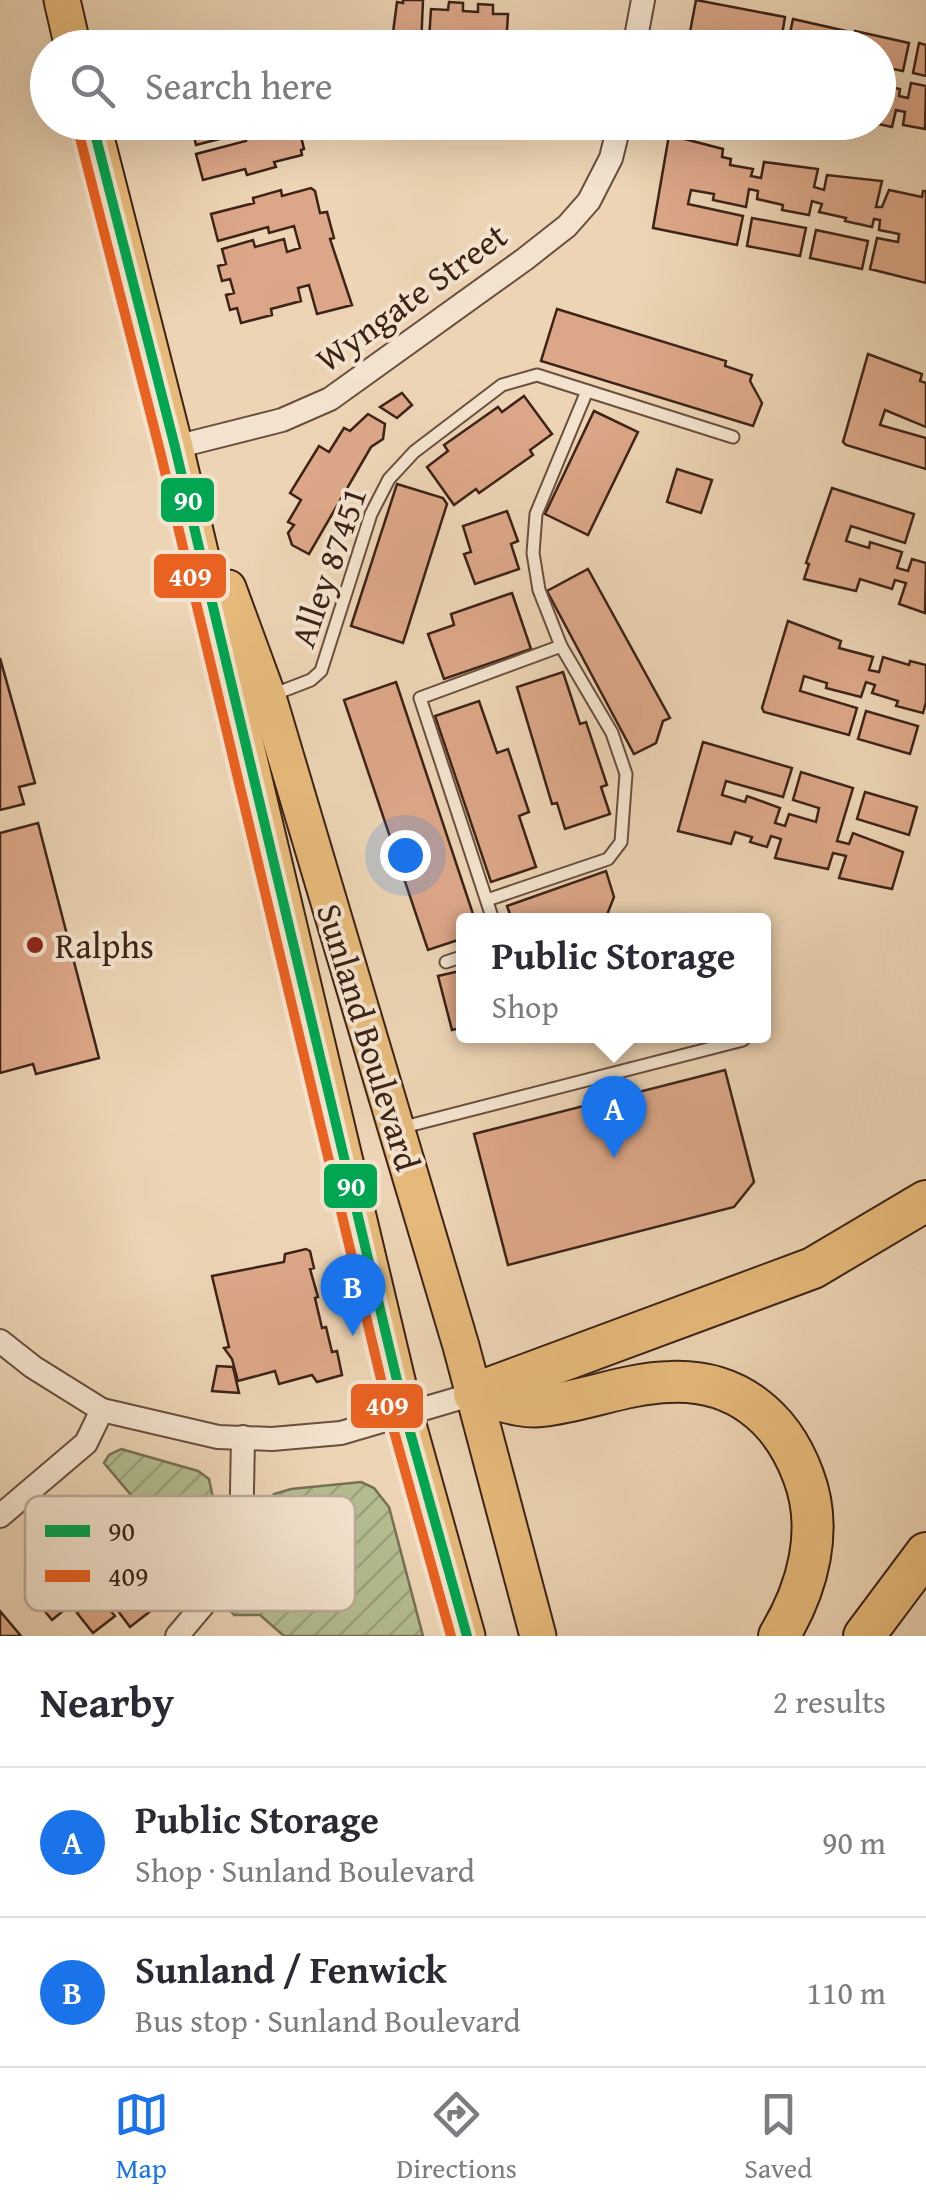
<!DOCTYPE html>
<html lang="en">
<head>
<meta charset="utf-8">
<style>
  body { margin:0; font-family:"Gentium Book Plus",serif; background:#f2f2f3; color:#2b2b33 }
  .you { position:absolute; left:405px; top:855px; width:35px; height:35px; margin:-25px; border:8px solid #fff; border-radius:50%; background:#1a73e8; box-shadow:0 0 0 15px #1a73e833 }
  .badge { display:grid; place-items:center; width:65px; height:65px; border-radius:50%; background:#1a73e8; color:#fff; font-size:32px; font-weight:700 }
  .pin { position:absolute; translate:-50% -82px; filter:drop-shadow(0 2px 5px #0008) }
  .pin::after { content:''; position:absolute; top:52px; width:35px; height:30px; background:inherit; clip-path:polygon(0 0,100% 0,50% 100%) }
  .popup { position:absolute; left:456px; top:913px; width:315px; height:130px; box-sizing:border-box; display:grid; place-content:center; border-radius:10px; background:#fff; filter:drop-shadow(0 2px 8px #0005); font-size:32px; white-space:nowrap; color:#7c7c81 }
  .popup b { font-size:38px; color:#2b2b33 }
  .popup::after { content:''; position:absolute; left:50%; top:100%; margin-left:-20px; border:20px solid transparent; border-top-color:#fff }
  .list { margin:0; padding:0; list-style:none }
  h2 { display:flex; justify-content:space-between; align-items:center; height:130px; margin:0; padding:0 40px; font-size:42px }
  h2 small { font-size:32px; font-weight:400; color:#7c7c81 }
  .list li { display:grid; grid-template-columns:65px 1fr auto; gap:30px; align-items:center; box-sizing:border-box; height:150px; padding:0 40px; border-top:2px solid #e1e1e2 }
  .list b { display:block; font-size:38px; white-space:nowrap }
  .list p { margin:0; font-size:32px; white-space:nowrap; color:#7c7c81 }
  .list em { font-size:32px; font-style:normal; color:#7c7c81 }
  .icon { flex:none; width:55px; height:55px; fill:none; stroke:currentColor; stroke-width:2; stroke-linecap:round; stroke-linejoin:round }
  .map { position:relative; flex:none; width:926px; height:1636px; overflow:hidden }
  .search { position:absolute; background:#fff; box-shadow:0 10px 40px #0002; left:30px; right:30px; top:30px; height:110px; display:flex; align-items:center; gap:25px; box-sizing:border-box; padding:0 35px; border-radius:55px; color:#7c7c81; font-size:38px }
  .sheet { height:430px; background:#fff }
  nav { display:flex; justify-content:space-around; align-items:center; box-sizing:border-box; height:140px; border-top:2px solid #e1e1e2; background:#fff; font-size:28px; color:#7c7c81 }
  nav a { display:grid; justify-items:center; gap:5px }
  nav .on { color:#1a73e8 }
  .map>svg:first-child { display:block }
  .garden { fill:url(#garden-furrows); stroke:#787054; stroke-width:2.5 }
  .building { fill:#dca788; stroke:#3d2317; stroke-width:2.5 }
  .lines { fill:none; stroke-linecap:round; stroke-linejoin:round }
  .lane-casing { stroke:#694f3e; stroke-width:15 }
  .street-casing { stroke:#694f3e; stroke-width:26 }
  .primary-casing { stroke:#3d2317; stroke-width:39 }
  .highway-casing { stroke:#3d2317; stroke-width:44 }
  .lane { stroke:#f3e3ce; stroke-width:11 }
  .street { stroke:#f3e3ce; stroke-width:22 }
  .primary { stroke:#e6ba7a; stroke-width:35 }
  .highway { stroke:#e6ba7a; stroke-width:40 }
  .bus-1-casing { stroke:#f3e3ce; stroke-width:18 }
  .bus-2-casing { stroke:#f3e3ce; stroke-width:18 }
  .bus-1 { stroke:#00a651; stroke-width:10 }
  .bus-2 { stroke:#e96221; stroke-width:10 }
  .poi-dot { fill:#8f2418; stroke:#f3e3ce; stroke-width:4 }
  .labels { text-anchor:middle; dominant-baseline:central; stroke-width:8; stroke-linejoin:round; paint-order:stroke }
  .street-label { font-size:35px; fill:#3d2317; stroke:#f3e3ce }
  .poi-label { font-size:35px; fill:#3d2317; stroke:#f3e3ce; text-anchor:start }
  .key { fill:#f3e3ce; stroke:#bca997; stroke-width:2.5 }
  .key-label { font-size:28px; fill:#3d2317 }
  .line-badge { stroke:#f3e3ce; stroke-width:4 }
  .badge-label { font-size:28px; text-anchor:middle; font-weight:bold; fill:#fff }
</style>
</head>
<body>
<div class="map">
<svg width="926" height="1636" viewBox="0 0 926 1636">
  <defs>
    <pattern id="garden-furrows" width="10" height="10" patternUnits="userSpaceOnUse" patternTransform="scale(2.5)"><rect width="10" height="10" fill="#b3bd90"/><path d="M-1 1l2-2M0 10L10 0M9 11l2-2" fill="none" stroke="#9ba27b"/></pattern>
  </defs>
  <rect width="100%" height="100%" fill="#ecd4b4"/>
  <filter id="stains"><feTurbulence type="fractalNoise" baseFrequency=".002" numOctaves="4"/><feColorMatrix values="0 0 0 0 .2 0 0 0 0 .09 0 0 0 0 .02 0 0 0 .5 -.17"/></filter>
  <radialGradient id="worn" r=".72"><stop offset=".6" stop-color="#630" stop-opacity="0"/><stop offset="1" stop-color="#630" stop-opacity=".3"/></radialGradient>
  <!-- garden -->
  <g class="garden">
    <polygon points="121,1449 198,1471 209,1479 215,1508 208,1563 205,1565 152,1520 104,1463 109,1455"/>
    <polygon points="361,1482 374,1488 389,1507 423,1636 284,1636 260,1615 234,1615 226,1605 256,1565 267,1504 274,1494 291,1489"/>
  </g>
  <!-- building -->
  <g class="building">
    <polygon points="403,0 423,0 421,48 391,48 397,2 403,3"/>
    <polygon points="696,0 785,17 780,47 719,35 717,48 687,48"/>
    <polygon points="449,2 463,3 463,11 478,12 478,4 493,5 493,14 508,14 506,46 436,48 436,40 429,40 431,9 448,10"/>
    <polygon points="793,19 846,31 842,48 787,47"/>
    <polygon points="855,31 909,43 903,71 878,66 878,48 852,48"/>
    <polygon points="281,33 285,48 248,48 246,42"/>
    <polygon points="919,43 926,45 926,76 913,73"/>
    <polygon points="911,83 926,86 925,129 903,125 905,112 896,110 892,127 869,122 878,122 878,85 900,89 899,96 908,98"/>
    <polygon points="182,122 253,122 225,130 227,137 196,145 192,128 184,131"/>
    <polygon points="268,122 305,122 306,126 299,128 304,149 301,150 302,155 274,162 276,167 247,175 245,169 203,180 196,154 246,141 244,135 269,129"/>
    <polygon points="669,135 723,149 722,157 731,159 730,165 753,169 751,176 761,178 764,162 818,169 814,187 824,190 827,175 882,181 876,207 882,207 889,190 922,197 923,191 926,191 926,283 870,269 877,238 898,242 899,234 879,230 880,220 874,219 872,227 845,221 846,218 819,212 822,204 812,201 809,215 782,210 783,205 757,199 758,191 749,189 746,207 713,200 714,194 691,190 688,204 743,216 737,245 653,228"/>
    <polygon points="311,188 315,191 320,213 327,212 334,238 330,239 352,305 317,314 309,285 298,288 301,301 271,309 272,315 241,323 237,308 230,310 226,295 234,293 230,279 222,281 218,266 226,264 222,249 253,240 255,247 284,239 287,252 300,248 294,226 269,233 268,227 218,241 211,214 254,203 253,198 281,190 282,196"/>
    <polygon points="752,218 806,228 800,256 747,246"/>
    <polygon points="816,230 868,241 862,269 810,258"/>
    <polygon points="557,309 726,361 725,366 752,375 750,381 762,403 753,426 541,361"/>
    <polygon points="868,354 922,374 920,381 926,383 926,427 885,410 880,425 926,438 926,469 846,445 843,442"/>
    <polygon points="402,393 412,405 397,418 380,407"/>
    <polygon points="524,396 552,434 530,450 533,455 479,493 476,489 454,505 427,467 448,451 444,445 498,407 502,412"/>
    <polygon points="594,411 638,432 588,535 545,514"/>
    <polygon points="368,414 385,424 383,439 371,447 309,554 292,545 288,533 294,525 288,522 301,500 290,493 319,446 329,452 344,428 350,431"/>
    <polygon points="677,469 712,480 701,513 667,502"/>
    <polygon points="397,484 443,498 447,504 403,643 351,626"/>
    <polygon points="832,488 914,514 905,543 851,526 846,541 869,548 870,542 902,552 897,568 908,571 912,559 926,563 925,613 899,604 906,583 895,580 892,589 860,579 856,591 804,579 809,564 806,563"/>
    <polygon points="507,511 518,541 511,544 519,569 475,584 464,554 471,552 463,526"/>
    <polygon points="588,569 670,718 663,721 656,743 634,754 547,591"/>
    <polygon points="512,593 531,649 444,679 428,634 454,625 451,614"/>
    <polygon points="788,621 841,641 839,648 873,657 869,670 879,672 883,657 909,665 910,661 926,665 926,702 923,713 896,706 898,701 872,693 875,685 866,682 861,697 826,688 827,683 804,676 800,691 857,708 849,735 764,712 762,708"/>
    <polygon points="0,658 35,783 19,787 24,804 0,810"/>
    <polygon points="563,672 580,724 586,722 607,785 601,787 610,814 565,829 557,803 552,804 517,687"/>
    <polygon points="396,682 475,920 464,920 464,938 428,950 344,700"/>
    <polygon points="479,701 497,753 508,749 529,812 519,816 536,867 491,882 435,716"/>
    <polygon points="866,711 918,726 910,754 858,739"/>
    <polygon points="703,742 792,768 783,797 726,781 722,795 745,802 747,796 780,808 775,823 785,826 789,814 816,822 819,808 793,800 801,772 853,788 837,841 849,844 853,833 903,852 892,889 839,878 846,856 833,853 828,869 775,858 781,839 771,836 767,847 750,842 752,837 735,832 731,844 678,831"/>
    <polygon points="865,792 917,807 909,835 857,819"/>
    <polygon points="38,823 99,1058 36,1074 33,1064 0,1073 0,833"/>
    <polygon points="606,871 614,897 605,920 512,920 507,906"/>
    <polygon points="464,970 464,1027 452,1030 438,976"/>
    <polygon points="725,1070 754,1182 734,1207 508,1265 474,1134"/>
    <polygon points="306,1249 310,1251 314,1268 310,1269 318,1297 315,1298 322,1328 326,1327 332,1352 337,1351 342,1375 317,1382 312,1375 279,1384 275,1371 238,1381 232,1359 224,1348 229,1347 212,1276 284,1262 285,1254"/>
    <polygon points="217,1366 233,1367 239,1393 212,1391"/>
    <polygon points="110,1502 143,1541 105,1574 72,1535"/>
    <polygon points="54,1545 90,1589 52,1620 30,1593 39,1586 27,1567"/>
    <polygon points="152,1551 167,1570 147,1587 132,1568"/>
    <polygon points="176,1576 187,1587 168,1607 157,1596"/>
    <polygon points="149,1587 161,1603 130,1627 118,1611"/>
    <polygon points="98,1596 115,1616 93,1633 77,1613"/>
    <polygon points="0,1611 21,1636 0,1636"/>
  </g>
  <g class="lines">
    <defs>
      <g id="lane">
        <polyline points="272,695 311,680 321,671 371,514 389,479 414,452 502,385 537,375 733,437"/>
        <polyline points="487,900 608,859 621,842 626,774 612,733 561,646 539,590 533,553 536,514 587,391"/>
        <polyline points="493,920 420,698 561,646"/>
        <polyline points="446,962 464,956"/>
        <polyline points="400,1128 743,1040"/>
      </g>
      <g id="street">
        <polyline points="634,48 643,0"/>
        <polyline points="175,447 282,420 330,399 525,259 567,226 589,201 611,158 620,122"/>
        <polyline points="0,1341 33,1367 102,1410 218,1437 272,1439 341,1433 474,1394"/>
        <polyline points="0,1516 86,1443 102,1410"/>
        <polyline points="177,1636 231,1572 241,1544 243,1437"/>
      </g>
      <g id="primary">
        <polyline points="62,0 73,48"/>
        <polyline points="92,122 175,447 405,1414 467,1636"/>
        <polyline points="228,588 268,697 461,1346 538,1636"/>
      </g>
      <g id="highway">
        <polyline points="476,1393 813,1268 926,1201"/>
        <path d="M474 1394C495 1398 521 1409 542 1406 585 1401 627 1383 670 1382 735 1379 781 1416 803 1475 824 1529 808 1588 779 1636"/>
        <polyline points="864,1636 926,1553"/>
      </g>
    </defs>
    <!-- lane casing -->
    <use href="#lane" class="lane-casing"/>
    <!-- street casing -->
    <use href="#street" class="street-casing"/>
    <!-- primary casing -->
    <use href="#primary" class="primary-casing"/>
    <!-- highway casing -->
    <use href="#highway" class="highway-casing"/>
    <!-- lane -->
    <use href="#lane" class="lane"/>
    <!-- street -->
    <use href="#street" class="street"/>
    <!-- primary -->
    <use href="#primary" class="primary"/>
    <!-- highway -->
    <use href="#highway" class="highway"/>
    <defs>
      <polyline id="bus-1" points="92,122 175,447 405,1414 467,1636"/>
      <polyline id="bus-2" points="77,126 160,451 390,1417 451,1636"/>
    </defs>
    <!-- bus-1 casing -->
    <use href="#bus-1" class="bus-1-casing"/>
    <!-- bus-2 casing -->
    <use href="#bus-2" class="bus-2-casing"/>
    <!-- bus-1 -->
    <use href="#bus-1" class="bus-1"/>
    <!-- bus-2 -->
    <use href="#bus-2" class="bus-2"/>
  </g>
  <!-- markers -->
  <circle class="poi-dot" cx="35" cy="945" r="10"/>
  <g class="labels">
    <!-- street labels -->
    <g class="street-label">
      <text transform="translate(411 297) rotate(-36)">Wyngate Street</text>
      <text transform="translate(328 567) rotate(-71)">Alley 87451</text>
      <text transform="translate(369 1037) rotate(73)">Sunland Boulevard</text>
    </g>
    <!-- poi labels -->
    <g class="poi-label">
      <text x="55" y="945">Ralphs</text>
    </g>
  </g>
  <!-- legend -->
  <rect x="25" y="1496" width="330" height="115" rx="15" class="key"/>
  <rect x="45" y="1525" width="45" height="12" fill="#00a651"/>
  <rect x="45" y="1570" width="45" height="12" fill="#e96221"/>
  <g class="key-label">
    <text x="108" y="1541">90</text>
    <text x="108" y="1586">409</text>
  </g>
  <g class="line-badge">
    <rect x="159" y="476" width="57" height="48" rx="10" fill="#00a651"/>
    <rect x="152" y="552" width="76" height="48" rx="10" fill="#e96221"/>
    <rect x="322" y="1162" width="57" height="48" rx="10" fill="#00a651"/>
    <rect x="349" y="1382" width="76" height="48" rx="10" fill="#e96221"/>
  </g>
  <g class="badge-label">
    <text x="188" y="510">90</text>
    <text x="190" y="586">409</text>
    <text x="351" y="1196">90</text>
    <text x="387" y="1415">409</text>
  </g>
  <rect width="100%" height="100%" filter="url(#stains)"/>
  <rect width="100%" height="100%" fill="url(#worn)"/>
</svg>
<div class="you"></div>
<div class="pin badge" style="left:614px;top:1158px">A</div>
<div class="popup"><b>Public Storage</b>Shop</div>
<div class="pin badge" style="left:353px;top:1336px">B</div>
<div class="search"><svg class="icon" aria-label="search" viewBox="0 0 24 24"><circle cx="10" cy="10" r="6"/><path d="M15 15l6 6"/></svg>Search here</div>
</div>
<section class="sheet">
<h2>Nearby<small>2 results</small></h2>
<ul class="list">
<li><span class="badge">A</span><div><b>Public Storage</b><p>Shop · Sunland Boulevard</p></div><em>90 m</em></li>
<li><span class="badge">B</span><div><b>Sunland / Fenwick</b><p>Bus stop · Sunland Boulevard</p></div><em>110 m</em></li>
</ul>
</section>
<nav>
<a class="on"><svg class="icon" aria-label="map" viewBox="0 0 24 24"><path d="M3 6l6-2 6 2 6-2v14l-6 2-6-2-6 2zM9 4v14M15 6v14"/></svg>Map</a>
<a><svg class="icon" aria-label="directions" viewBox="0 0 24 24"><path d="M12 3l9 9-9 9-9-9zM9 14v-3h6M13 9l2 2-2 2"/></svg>Directions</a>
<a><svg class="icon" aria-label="saved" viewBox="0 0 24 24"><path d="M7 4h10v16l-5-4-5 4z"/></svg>Saved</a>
</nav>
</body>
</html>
